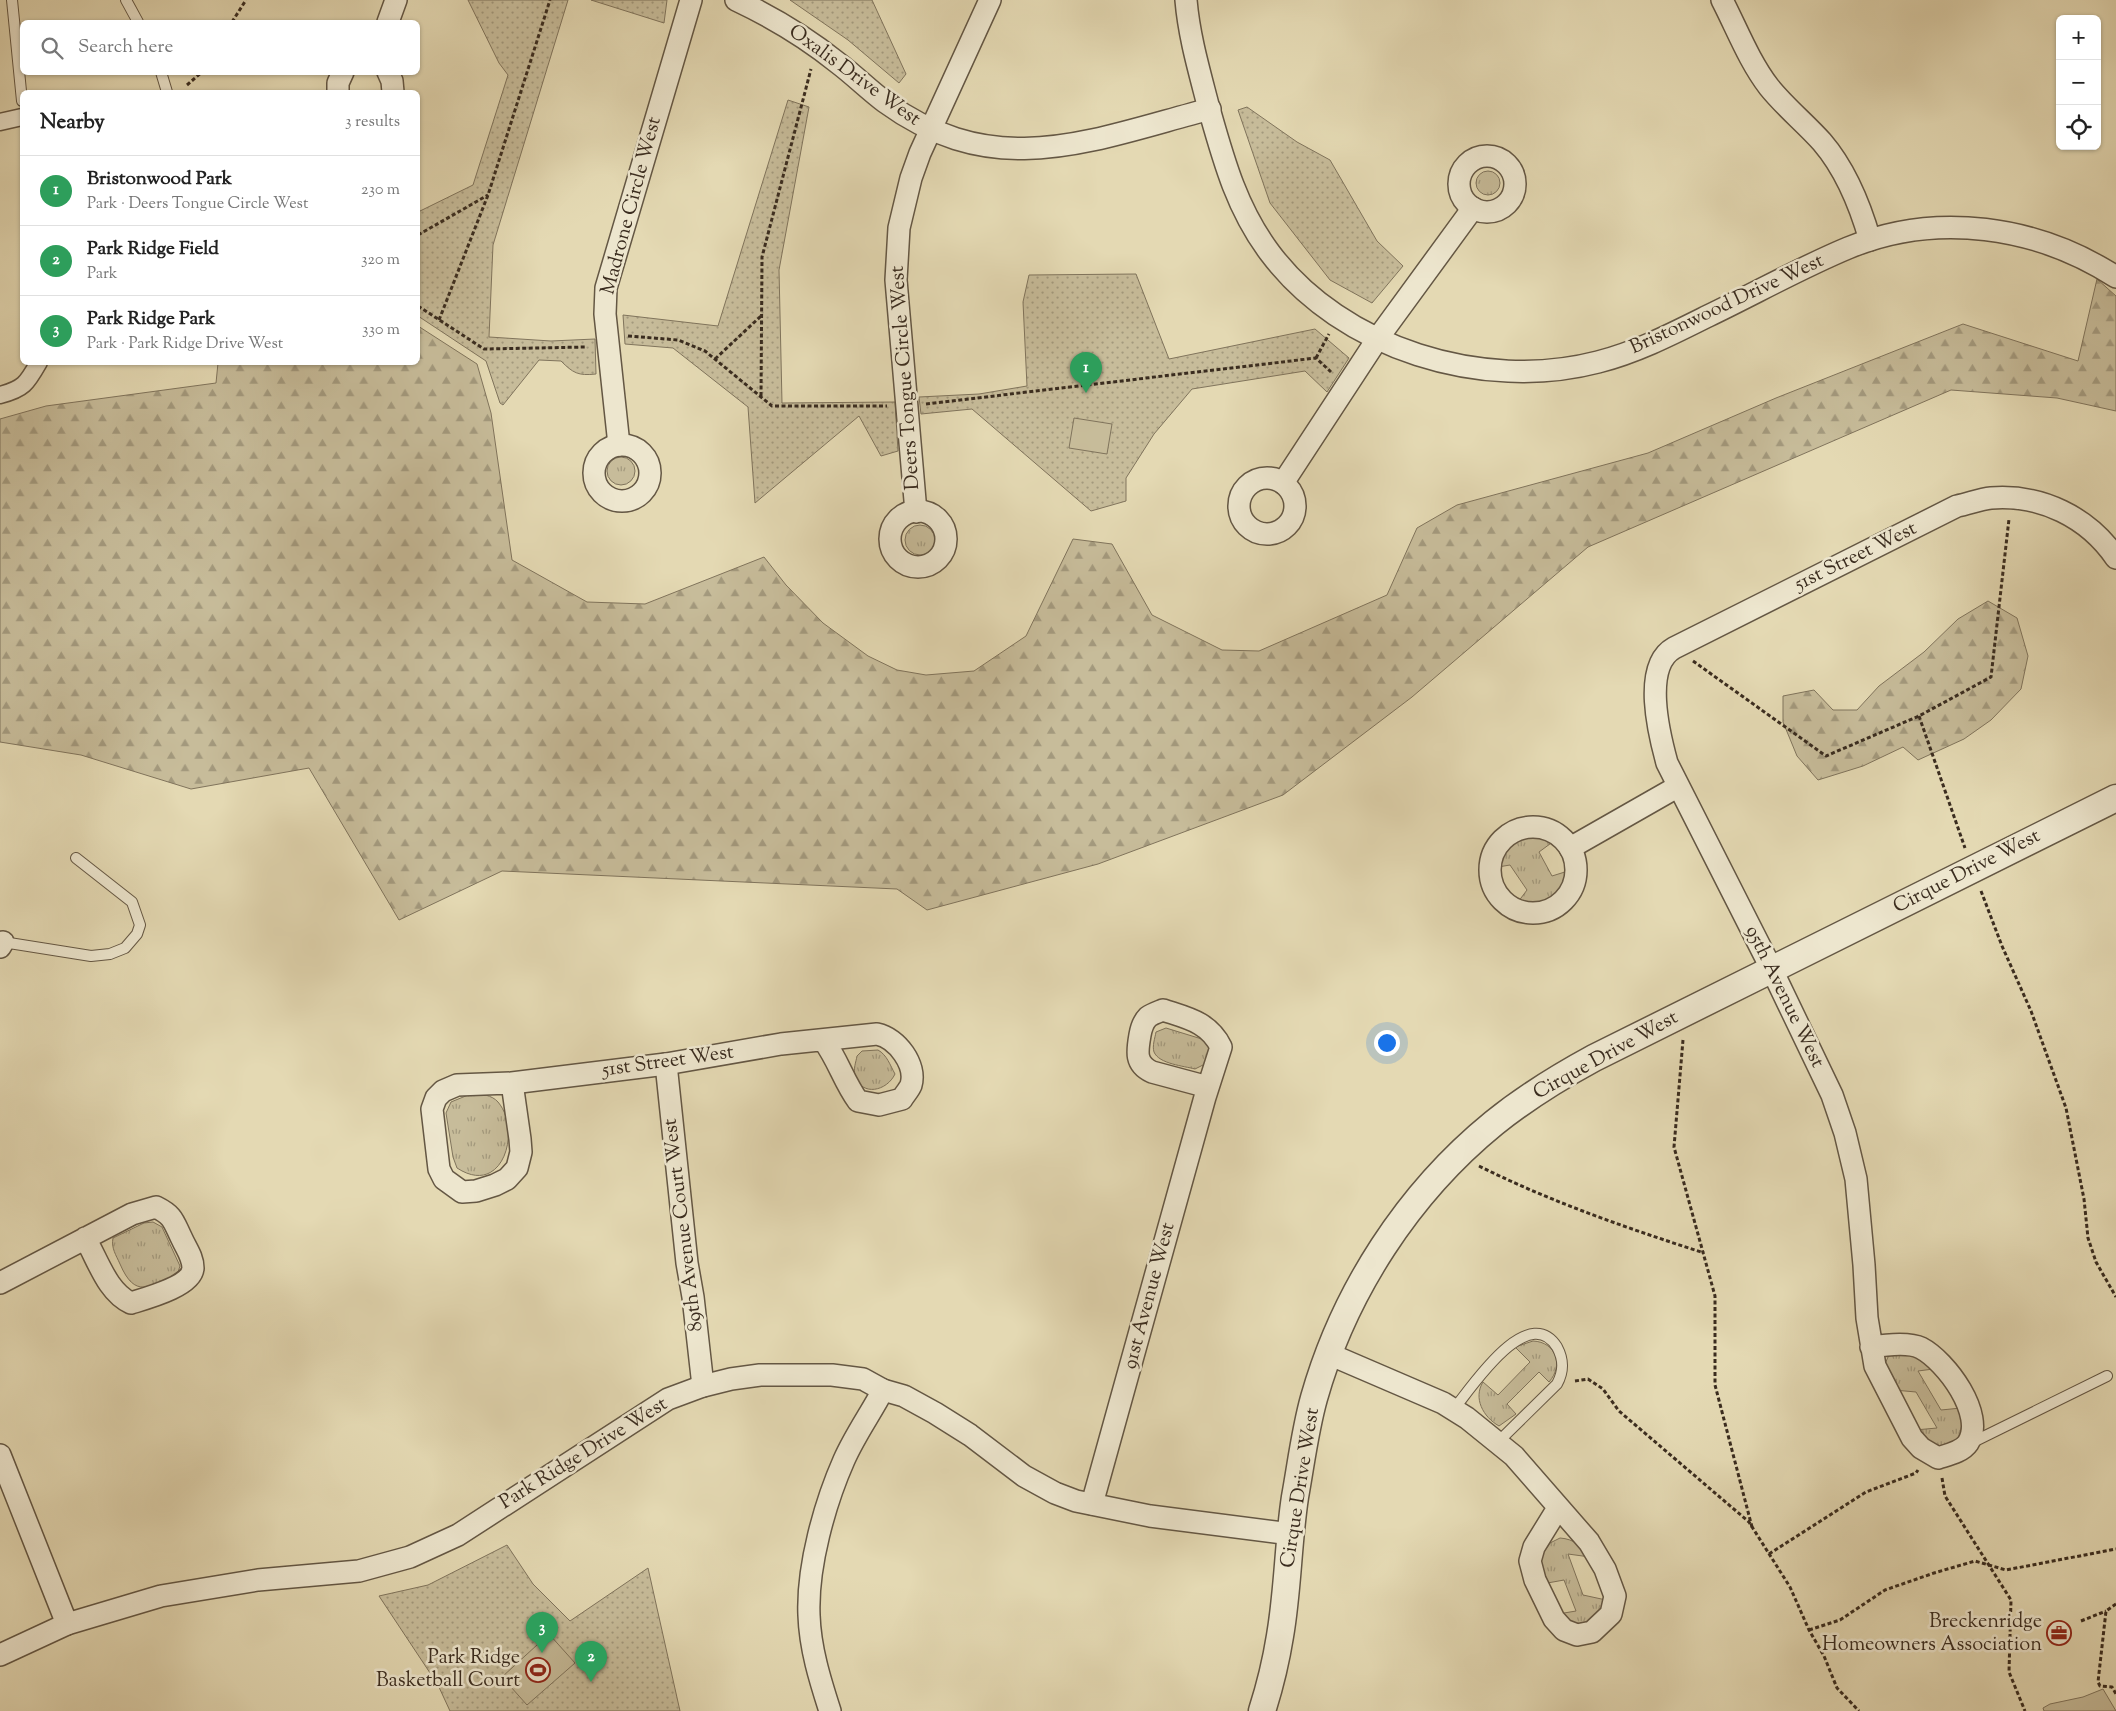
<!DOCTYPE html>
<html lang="en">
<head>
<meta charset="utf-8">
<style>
  body { margin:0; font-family:"Sorts Mill Goudy",serif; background:#f6f6f6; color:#222 }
  .controls { position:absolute; right:15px; top:15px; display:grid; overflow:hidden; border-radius:8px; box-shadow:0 1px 4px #0004 }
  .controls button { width:45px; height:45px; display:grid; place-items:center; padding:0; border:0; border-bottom:1px solid #e0e0e0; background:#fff; color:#222; font:25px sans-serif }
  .you { position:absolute; left:1386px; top:1042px; width:18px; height:18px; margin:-12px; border:4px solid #fff; border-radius:50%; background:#1a73e8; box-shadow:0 0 0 8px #1a73e833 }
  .badge { display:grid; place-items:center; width:32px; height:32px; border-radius:50%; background:#0f766e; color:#fff; font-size:16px; font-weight:700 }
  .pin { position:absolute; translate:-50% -41px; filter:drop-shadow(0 1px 2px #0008) }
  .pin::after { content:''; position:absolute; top:26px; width:18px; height:15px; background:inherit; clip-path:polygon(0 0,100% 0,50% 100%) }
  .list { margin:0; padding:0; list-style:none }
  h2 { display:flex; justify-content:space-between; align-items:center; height:65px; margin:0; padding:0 20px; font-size:21px }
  h2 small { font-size:16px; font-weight:400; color:#767676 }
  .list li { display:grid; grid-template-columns:32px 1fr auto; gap:15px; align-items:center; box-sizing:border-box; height:70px; padding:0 20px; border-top:1px solid #e0e0e0 }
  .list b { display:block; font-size:19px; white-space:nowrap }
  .list p { margin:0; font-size:16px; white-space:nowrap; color:#767676 }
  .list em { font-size:16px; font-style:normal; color:#767676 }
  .icon { flex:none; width:28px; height:28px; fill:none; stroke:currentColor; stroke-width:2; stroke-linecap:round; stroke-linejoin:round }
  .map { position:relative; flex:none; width:2116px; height:1711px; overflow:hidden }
  .search { position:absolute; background:#fff; box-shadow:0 1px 4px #0004; left:20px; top:20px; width:400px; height:55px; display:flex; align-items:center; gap:12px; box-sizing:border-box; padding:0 18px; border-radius:8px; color:#767676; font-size:19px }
  .panel { position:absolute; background:#fff; box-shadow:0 1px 4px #0004; left:20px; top:90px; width:400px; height:275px; border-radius:8px }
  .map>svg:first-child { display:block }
  .grass { fill:url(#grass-tufts); stroke:#80745c }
  .forest { fill:url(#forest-firs); stroke:#80745c }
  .park { fill:url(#park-dots); stroke:#80745c }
  .garden { fill:#c7bc9a; stroke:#80745c }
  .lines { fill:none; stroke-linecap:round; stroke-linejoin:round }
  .service-casing { stroke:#645744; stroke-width:12 }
  .pedestrian-casing { stroke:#645744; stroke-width:19 }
  .minor-casing { stroke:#645744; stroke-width:24 }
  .tertiary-casing { stroke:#645744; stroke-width:29 }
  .path { stroke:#3a2c1f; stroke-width:3; stroke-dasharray:4 2.5; stroke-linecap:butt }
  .service { stroke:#ede6ce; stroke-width:10 }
  .pedestrian { stroke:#ede6ce; stroke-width:16 }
  .minor { stroke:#ede6ce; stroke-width:21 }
  .tertiary { stroke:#ede6ce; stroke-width:26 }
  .labels { text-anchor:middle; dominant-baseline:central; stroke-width:5; stroke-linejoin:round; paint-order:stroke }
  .street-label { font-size:20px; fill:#3a2c1f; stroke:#ede6ce }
  .poi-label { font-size:20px; fill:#3a2c1f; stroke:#ede6ce; text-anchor:end }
</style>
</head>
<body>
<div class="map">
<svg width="2116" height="1711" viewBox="0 0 2116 1711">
  <defs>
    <pattern id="grass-tufts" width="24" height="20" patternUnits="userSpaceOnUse" patternTransform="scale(1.25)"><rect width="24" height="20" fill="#c7bc9a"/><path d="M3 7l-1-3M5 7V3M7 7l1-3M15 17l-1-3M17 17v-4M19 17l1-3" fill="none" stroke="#a3997d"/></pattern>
    <pattern id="forest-firs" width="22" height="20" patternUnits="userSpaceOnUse" patternTransform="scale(1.25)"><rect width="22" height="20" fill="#c7bc9a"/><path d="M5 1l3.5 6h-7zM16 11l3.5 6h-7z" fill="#a3997d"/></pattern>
    <pattern id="park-dots" width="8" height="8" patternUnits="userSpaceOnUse" patternTransform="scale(1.25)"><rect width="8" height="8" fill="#c7bc9a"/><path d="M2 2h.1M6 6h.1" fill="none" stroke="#a3997d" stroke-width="1.8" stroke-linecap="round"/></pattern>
  </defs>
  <rect width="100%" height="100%" fill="#e4d9b3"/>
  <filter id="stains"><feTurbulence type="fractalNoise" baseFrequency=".004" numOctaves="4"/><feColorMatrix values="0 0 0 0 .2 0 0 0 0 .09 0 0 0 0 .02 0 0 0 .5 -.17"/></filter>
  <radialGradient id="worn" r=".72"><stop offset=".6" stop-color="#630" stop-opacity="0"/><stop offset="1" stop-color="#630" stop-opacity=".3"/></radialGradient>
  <!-- grass -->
  <g class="grass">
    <circle cx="1488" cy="183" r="12"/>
    <circle cx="621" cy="471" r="14"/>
    <circle cx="920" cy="540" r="15"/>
    <path d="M1531 834 1543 836 1554 841 1539 852 1552 876 1568 871C1563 899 1545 910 1518 902L1527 890 1510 865 1498 867C1494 848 1516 837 1531 834Z"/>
    <path d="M1166 1028 1205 1040C1212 1047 1210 1054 1207 1063L1195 1069C1184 1066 1159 1064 1154 1052 1152 1046 1155 1038 1156 1032Z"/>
    <path d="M878 1050C887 1055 890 1065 895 1074 887 1091 862 1097 855 1076 853 1069 856 1062 857 1056L862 1051Z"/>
    <path d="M473 1093C481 1094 492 1095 498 1102 522 1130 503 1198 457 1168L453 1157 446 1113 451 1102Z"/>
    <path d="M153 1222 162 1227 180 1266 177 1275C149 1287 135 1299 120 1264 116 1255 111 1248 113 1238L144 1223Z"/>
    <path d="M1533 1341C1556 1342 1564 1365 1549 1382L1539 1372 1507 1404 1516 1414 1499 1426C1483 1417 1473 1398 1483 1382L1498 1395 1530 1362 1515 1347Z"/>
    <path d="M1898 1350 1909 1351 1941 1368 1918 1371 1941 1410 1961 1408 1966 1418 1962 1439C1936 1450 1935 1449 1915 1430L1937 1428 1916 1392 1894 1390 1884 1366 1888 1357Z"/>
    <path d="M1560 1538C1574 1539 1582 1546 1590 1557L1568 1554 1583 1595 1606 1600 1598 1620 1572 1626 1558 1614 1576 1611 1564 1580 1542 1584 1539 1559 1550 1543Z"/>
  </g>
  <!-- forest -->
  <g class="forest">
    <polygon points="2097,279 2116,296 2116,411 2057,398 1951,390 1588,547 1412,697 1283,795 1098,864 927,910 897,889 502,871 399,920 309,768 191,789 81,755 0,742 0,419 46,406 216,383 218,363 418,362 418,326 477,364 491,413 512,560 587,602 645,604 764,557 786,585 823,623 868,656 897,670 926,675 974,671 1026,636 1073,539 1112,544 1152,615 1222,650 1259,651 1387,595 1417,528 1457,505 1648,453 1776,398 1963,324 2078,361"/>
    <polygon points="1988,601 2017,618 2028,656 2021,689 1991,720 1964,739 1918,760 1903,747 1863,766 1818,780 1797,756 1783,722 1783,696 1814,690 1833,710 1857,710 1879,686 1924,652 1958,619"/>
  </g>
  <!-- park -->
  <g class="park">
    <path d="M468 0H568L493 245 489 337 551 341 595 339 596 374C578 376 573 373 561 361L539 360 503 405 500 403 486 361 418 316V212L473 185 508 75 499 63Z"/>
    <polygon points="591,0 667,0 664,23"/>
    <polygon points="790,0 872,0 906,74 899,83 848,40"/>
    <polygon points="788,100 809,107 779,270 782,403 895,402 898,451 881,456 859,416 755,503 748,407 673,348 625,344 623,315 718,326"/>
    <polygon points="1247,107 1297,142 1330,160 1377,241 1403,266 1372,303 1330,280 1270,203 1238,110"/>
    <polygon points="1136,274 1169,359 1315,329 1349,358 1327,392 1305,371 1192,389 1154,434 1126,478 1126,501 1091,511 972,409 921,414 919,397 979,394 1027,386 1023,302 1029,275"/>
    <polygon points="507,1545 533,1584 570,1621 648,1568 680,1711 450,1711 438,1685 379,1596 428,1585"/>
  </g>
  <!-- garden -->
  <g class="garden">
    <polygon points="1074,418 1112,424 1107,454 1069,448"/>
    <polygon points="549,1634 575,1663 527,1705 502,1677"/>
    <polygon points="2103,1689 2116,1711 2044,1711 2043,1708 2050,1704 2083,1697"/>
  </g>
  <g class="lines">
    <defs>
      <g id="service">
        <polyline points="12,0 22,101"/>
        <polyline points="126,0 138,22"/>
        <polyline points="161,72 167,92"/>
        <polyline points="3,942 91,956 110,954 125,948 137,934 140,925 132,902 76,858"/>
        <path d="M1454 1409C1471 1388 1528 1301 1557 1347 1564 1360 1564 1371 1557 1384L1498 1442"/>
        <polyline points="1971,1443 2107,1376"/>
      </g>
      <g id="pedestrian">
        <polyline points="0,122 22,117"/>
        <path d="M0 395C24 389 27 383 39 362"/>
      </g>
      <g id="minor">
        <path d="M736 0C772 17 807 38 838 63 854 75 869 90 885 102 996 183 1091 140 1210 109"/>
        <path d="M1186 0C1189 36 1199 70 1208 105 1223 158 1236 208 1270 253 1342 349 1483 392 1598 362 1637 352 1672 334 1708 316 1754 294 1800 268 1848 248 1936 211 2037 226 2116 277"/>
        <path d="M1722 0C1737 29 1749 61 1769 87 1785 107 1805 123 1822 142 1846 170 1860 205 1870 240"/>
        <polyline points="388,22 396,0"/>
        <polyline points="388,72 392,81 393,92"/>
        <polyline points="338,92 338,83 343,72"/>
        <circle cx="1487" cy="184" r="28"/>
        <polyline points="619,445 605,314 606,288 691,0"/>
        <circle cx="622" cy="473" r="28"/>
        <circle cx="1267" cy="506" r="28"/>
        <polyline points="1283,483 1378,338 1473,208"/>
        <circle cx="918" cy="539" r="28"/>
        <polyline points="916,512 896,280 899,228 911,178 920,153 990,0"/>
        <circle cx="1533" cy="870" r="43"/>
        <polyline points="1570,848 1677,787"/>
        <polyline points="0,947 3,942"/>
        <polyline points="666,1064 687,1263 693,1297 703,1386"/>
        <path d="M512 1083 520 1139 521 1152 517 1168 507 1179 495 1185 476 1191 462 1192 444 1179 439 1169 432 1109 436 1098 443 1091 457 1085 512 1083 666 1064 781 1044 877 1034C897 1038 917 1065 911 1085 909 1090 904 1095 902 1099L879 1105 858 1101C844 1082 838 1060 824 1041"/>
        <path d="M0 1283 132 1214 156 1207C174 1216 173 1221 182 1239 186 1248 193 1257 193 1268 192 1286 147 1298 131 1303 107 1292 98 1260 85 1238"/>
        <path d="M1871 1347C1884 1345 1909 1342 1921 1348 1946 1361 1986 1415 1968 1443 1962 1452 1947 1455 1938 1458L1921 1448 1912 1438 1875 1366 1867 1318 1864 1265 1856 1179 1845 1133 1832 1095 1772 970 1667 763C1659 734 1642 666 1674 648L1957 506C1968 504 1980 499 1991 498 2041 494 2088 517 2116 558"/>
        <polyline points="1329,1354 1443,1403 1467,1418 1514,1456 1589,1542 1605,1569 1615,1596 1611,1614 1592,1632 1577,1635 1564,1630 1554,1619 1535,1580 1530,1561 1534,1547 1558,1508"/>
        <polyline points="0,1455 67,1624"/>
        <path d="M1092 1504 1205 1097 1221 1047C1209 1022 1187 1018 1163 1010 1158 1012 1152 1014 1148 1017 1143 1022 1141 1029 1140 1035 1137 1052 1135 1064 1152 1072L1208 1087"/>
        <polyline points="0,1655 67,1624 161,1596 258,1580 359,1571 410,1557 458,1535 668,1399 703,1386 731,1379 760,1375 832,1375 863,1379 883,1390 904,1396 935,1413 970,1435 1024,1476 1055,1493 1076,1501 1150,1516 1291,1534"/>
        <path d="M830 1711C820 1680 810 1648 809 1615 807 1566 825 1503 844 1460 855 1435 871 1413 883 1390"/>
      </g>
      <path id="tertiary" d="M1262 1711C1270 1686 1276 1661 1280 1636 1288 1590 1288 1543 1295 1497 1301 1464 1305 1430 1314 1398 1344 1292 1408 1193 1494 1123 1525 1098 1559 1077 1594 1058L2116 798"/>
    </defs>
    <!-- service casing -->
    <use href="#service" class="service-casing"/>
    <!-- pedestrian casing -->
    <use href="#pedestrian" class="pedestrian-casing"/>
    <!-- minor casing -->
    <use href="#minor" class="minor-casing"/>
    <!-- tertiary casing -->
    <use href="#tertiary" class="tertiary-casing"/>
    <!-- path -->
    <g class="path">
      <polyline points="232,22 246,0"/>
      <polyline points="187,85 202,72"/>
      <polyline points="418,235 488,195"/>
      <polyline points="418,306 484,349 587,347"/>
      <polyline points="439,320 488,195 550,0"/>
      <polyline points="628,336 678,340 705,351 772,406 887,406"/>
      <polyline points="1316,358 1329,334"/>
      <polyline points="715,359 761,316"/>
      <polyline points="761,396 762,257 811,69"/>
      <polyline points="926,404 1316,358 1331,372"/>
      <polyline points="1693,661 1826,756 1919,716 1991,677 2009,519"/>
      <polyline points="1919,716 1965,848"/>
      <polyline points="1981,891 2002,946 2031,1011 2066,1108 2084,1199 2088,1238 2096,1262 2116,1297"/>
      <polyline points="1683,1040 1674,1147 1715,1296 1715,1385 1752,1527"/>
      <path d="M1479 1166C1551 1202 1627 1228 1704 1253"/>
      <polyline points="1575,1381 1588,1379 1603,1389 1619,1411 1749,1522 1790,1587 1809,1630 1824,1656 1837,1688 1859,1711"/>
      <polyline points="1942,1478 1945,1496 2011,1600 2009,1672 2025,1711"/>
      <polyline points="1769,1554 1866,1492 1916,1473 1918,1470"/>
      <polyline points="2116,1604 2106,1611 2098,1682 2100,1686 2112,1687 2116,1694"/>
      <polyline points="2081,1621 2106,1611"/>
      <polyline points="1809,1630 1840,1620 1885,1590 1934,1573 1975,1561 2006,1570 2116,1549"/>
    </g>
    <!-- service -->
    <use href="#service" class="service"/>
    <!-- pedestrian -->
    <use href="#pedestrian" class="pedestrian"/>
    <!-- minor -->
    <use href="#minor" class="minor"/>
    <!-- tertiary -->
    <use href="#tertiary" class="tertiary"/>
  </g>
  <!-- icons -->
  <defs>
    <symbol id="office-ring" viewBox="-11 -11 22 22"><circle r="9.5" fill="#ede6ce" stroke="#8f2418" stroke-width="1.5"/><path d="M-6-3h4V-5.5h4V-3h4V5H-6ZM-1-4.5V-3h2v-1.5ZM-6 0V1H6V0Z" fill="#8f2418"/></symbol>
    <symbol id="stadium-ring" viewBox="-11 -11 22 22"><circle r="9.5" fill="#ede6ce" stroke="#8f2418" stroke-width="1.5"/><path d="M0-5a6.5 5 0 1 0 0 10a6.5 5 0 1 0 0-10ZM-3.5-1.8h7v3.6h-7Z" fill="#8f2418"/></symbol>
  </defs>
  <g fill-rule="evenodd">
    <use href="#office-ring" x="2045" y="1619" width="28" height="28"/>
    <use href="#stadium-ring" x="524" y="1656" width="28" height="28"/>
  </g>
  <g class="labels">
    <!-- street labels -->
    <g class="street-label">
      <text transform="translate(854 76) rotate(36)">Oxalis Drive West</text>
      <text transform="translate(632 206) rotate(-75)">Madrone Circle West</text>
      <text transform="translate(1727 305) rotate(-25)">Bristonwood Drive West</text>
      <text transform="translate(906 378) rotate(-94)">Deers Tongue Circle West</text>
      <text transform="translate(1856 557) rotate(-26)">51st Street West</text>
      <text transform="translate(1967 872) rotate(-27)">Cirque Drive West</text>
      <text transform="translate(1784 997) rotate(64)">95th Avenue West</text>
      <text transform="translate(1606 1056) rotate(-29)">Cirque Drive West</text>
      <text transform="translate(668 1062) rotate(-8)">51st Street West</text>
      <text transform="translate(684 1225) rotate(-97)">89th Avenue Court West</text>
      <text transform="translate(1150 1296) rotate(-75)">91st Avenue West</text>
      <text transform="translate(584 1454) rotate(-32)">Park Ridge Drive West</text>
      <text transform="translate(1301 1488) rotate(-81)">Cirque Drive West</text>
    </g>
    <!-- poi labels -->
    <g class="poi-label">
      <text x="2042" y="1622">Breckenridge<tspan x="2042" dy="23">Homeowners Association</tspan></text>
      <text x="520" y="1658">Park Ridge<tspan x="520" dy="23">Basketball Court</tspan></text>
    </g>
  </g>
  <rect width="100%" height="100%" filter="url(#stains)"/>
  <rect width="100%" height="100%" fill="url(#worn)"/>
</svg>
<div class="controls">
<button>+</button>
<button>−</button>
<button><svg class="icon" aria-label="locate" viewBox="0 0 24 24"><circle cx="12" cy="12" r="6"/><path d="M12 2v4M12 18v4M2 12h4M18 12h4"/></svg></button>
</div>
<div class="you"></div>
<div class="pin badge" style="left:1086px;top:393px;background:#2e9e5b">1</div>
<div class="pin badge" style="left:591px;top:1682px;background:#2e9e5b">2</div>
<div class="pin badge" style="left:542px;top:1653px;background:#2e9e5b">3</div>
<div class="search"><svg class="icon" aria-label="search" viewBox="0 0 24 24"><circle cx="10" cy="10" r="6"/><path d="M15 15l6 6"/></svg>Search here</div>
<section class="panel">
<h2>Nearby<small>3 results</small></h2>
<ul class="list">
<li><span class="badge" style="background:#2e9e5b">1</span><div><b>Bristonwood Park</b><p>Park · Deers Tongue Circle West</p></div><em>230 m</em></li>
<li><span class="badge" style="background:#2e9e5b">2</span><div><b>Park Ridge Field</b><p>Park</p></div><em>320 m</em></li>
<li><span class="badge" style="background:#2e9e5b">3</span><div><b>Park Ridge Park</b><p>Park · Park Ridge Drive West</p></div><em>330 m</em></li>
</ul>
</section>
</div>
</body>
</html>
